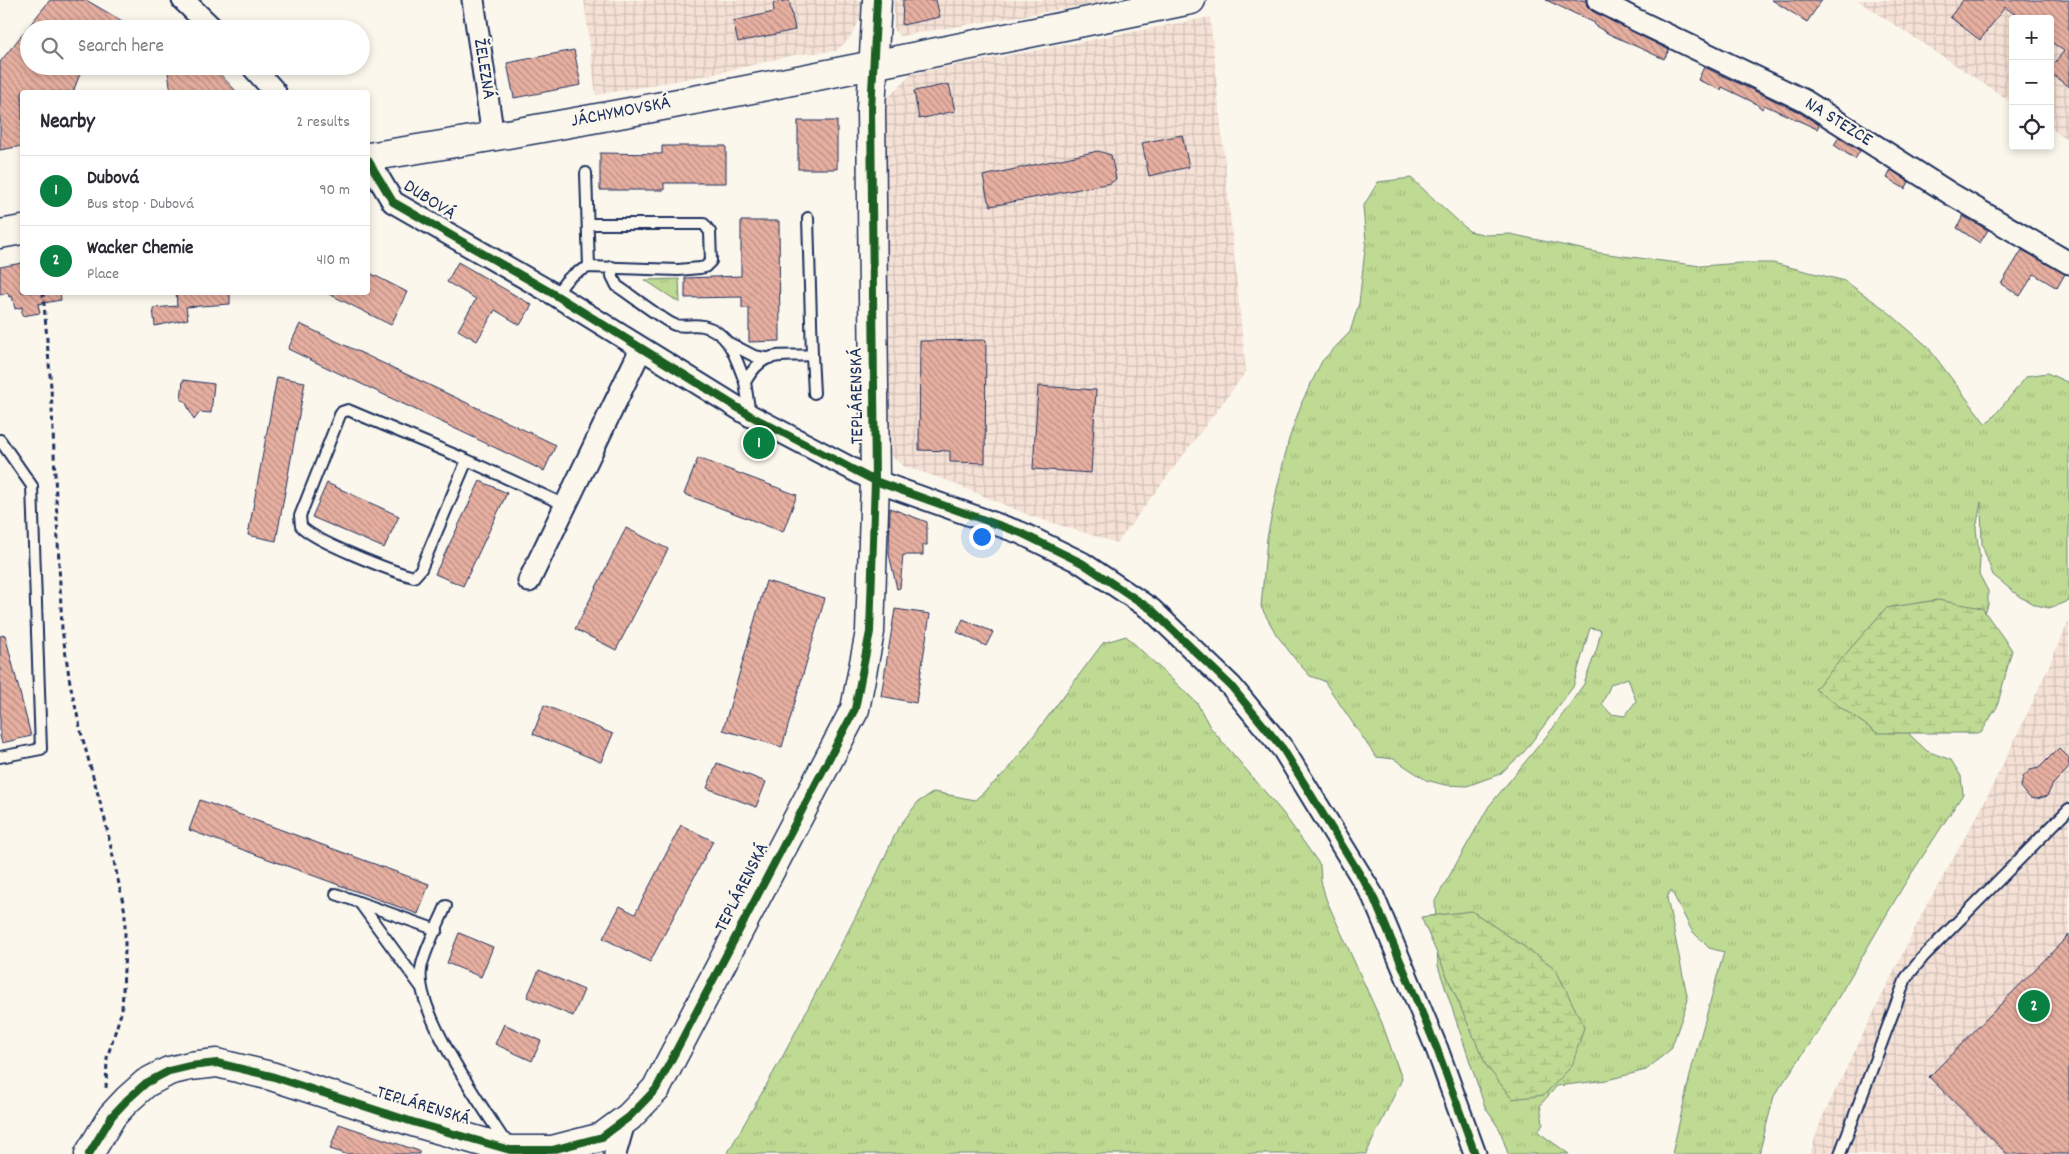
<!DOCTYPE html>
<html lang="en">
<head>
<meta charset="utf-8">
<style>
  body { margin:0; font-family:Dekko,sans-serif; background:#f2f2f3; color:#2b2b33 }
  .controls { position:absolute; right:15px; top:15px; display:grid; overflow:hidden; border-radius:5px; box-shadow:0 2px 8px #0003 }
  .controls button { width:45px; height:45px; display:grid; place-items:center; padding:0; border:0; border-bottom:1px solid #e1e1e2; background:#fff; color:#2b2b33; font:25px sans-serif }
  .you { position:absolute; left:981px; top:536px; width:18px; height:18px; margin:-12px; border:4px solid #fff; border-radius:50%; background:#1a73e8; box-shadow:0 0 0 8px #1a73e833 }
  .badge { display:grid; place-items:center; width:32px; height:32px; border-radius:50%; background:#0b8043; color:#fff; font-size:16px; font-weight:700 }
  .pin { position:absolute; translate:-50% -50%; border:2px solid #fff; box-shadow:0 1px 5px #0006 }
  .list { margin:0; padding:0; list-style:none }
  h2 { display:flex; justify-content:space-between; align-items:center; height:65px; margin:0; padding:0 20px; font-size:21px }
  h2 small { font-size:16px; font-weight:400; color:#7c7c81 }
  .list li { display:grid; grid-template-columns:32px 1fr auto; gap:15px; align-items:center; box-sizing:border-box; height:70px; padding:0 20px; border-top:1px solid #e1e1e2 }
  .list b { display:block; font-size:19px; white-space:nowrap }
  .list p { margin:0; font-size:16px; white-space:nowrap; color:#7c7c81 }
  .list em { font-size:16px; font-style:normal; color:#7c7c81 }
  .icon { flex:none; width:28px; height:28px; fill:none; stroke:currentColor; stroke-width:2; stroke-linecap:round; stroke-linejoin:round }
  .map { position:relative; flex:none; width:2069px; height:1154px; overflow:hidden }
  .search { position:absolute; background:#fff; box-shadow:0 2px 8px #0003; left:20px; top:20px; width:350px; height:55px; display:flex; align-items:center; gap:12px; box-sizing:border-box; padding:0 18px; border-radius:28px; color:#7c7c81; font-size:19px }
  .panel { position:absolute; background:#fff; box-shadow:0 2px 8px #0003; left:20px; top:90px; width:350px; height:205px; border-radius:5px }
  .map>svg:first-child { display:block }
  .industrial { fill:url(#industrial-grid) }
  .grass { fill:url(#grass-tufts); stroke:#6d8478; fill-rule:evenodd }
  .wetland { fill:url(#wetland-marsh); stroke:#6d8478 }
  .building { fill:url(#building-back-hatch); stroke:#1b2f5e }
  .lines { fill:none; stroke-linecap:round; stroke-linejoin:round }
  .lane-casing { stroke:#1b2f5e; stroke-width:14 }
  .street-casing { stroke:#1b2f5e; stroke-width:25 }
  .secondary-casing { stroke:#1b2f5e; stroke-width:31 }
  .path { stroke:#1b2f5e; stroke-width:3; stroke-dasharray:5 4; stroke-linecap:butt }
  .lane { stroke:#fbf7ec; stroke-width:10 }
  .street { stroke:#fbf7ec; stroke-width:21 }
  .secondary { stroke:#fbf7ec; stroke-width:28 }
  .cycleway-casing { stroke:#fbf7ec; stroke-width:11 }
  .cycleway { stroke:#1b5e20; stroke-width:8 }
  .labels { text-anchor:middle; dominant-baseline:central; stroke-width:4.5; stroke-linejoin:round; paint-order:stroke }
  .street-label { font-size:19px; fill:#1b2f5e; stroke:#fbf7ec }
</style>
</head>
<body>
<div class="map">
<svg width="2069" height="1154" viewBox="0 0 2069 1154">
  <defs>
    <pattern id="industrial-grid" width="8" height="8" patternUnits="userSpaceOnUse" patternTransform="scale(1.25)"><rect width="8" height="8" fill="#f5e1d5"/><path d="M0 4h8M4 0v8" fill="none" stroke="#d1c1b9"/></pattern>
    <pattern id="grass-tufts" width="24" height="20" patternUnits="userSpaceOnUse" patternTransform="scale(1.25)"><rect width="24" height="20" fill="#bfda92"/><path d="M3 7l-1-3M5 7V3M7 7l1-3M15 17l-1-3M17 17v-4M19 17l1-3" fill="none" stroke="#a4bb80"/></pattern>
    <pattern id="wetland-marsh" width="20" height="14" patternUnits="userSpaceOnUse" patternTransform="scale(1.25)"><rect width="20" height="14" fill="#bfda92"/><path d="M1 5h8M5 5V1M11 12h8M15 12V8" fill="none" stroke="#a4bb80"/></pattern>
    <pattern id="building-back-hatch" width="6" height="6" patternUnits="userSpaceOnUse" patternTransform="scale(1.25)"><rect width="6" height="6" fill="#e7afa0"/><path d="M-1 5l2 2M0 0l6 6M5-1l2 2" fill="none" stroke="#ba8f86"/></pattern>
  </defs>
  <rect width="100%" height="100%" fill="#fbf7ec"/>
  <filter id="ink" filterUnits="userSpaceOnUse"><feTurbulence type="fractalNoise" baseFrequency=".02" numOctaves="2"/><feDisplacementMap in="SourceGraphic" scale="10" xChannelSelector="R" yChannelSelector="G"/><feConvolveMatrix kernelMatrix="1 2 1 2 8 2 1 2 1" color-interpolation-filters="sRGB"/></filter>
  <g filter="url(#ink)">
    <!-- industrial -->
    <g class="industrial">
      <polygon points="584,0 862,0 860,19 850,38 836,51 794,55 714,74 596,95"/>
      <polygon points="894,0 1116,0 900,36 894,30"/>
      <polygon points="1857,0 2069,0 2069,140 2050,128 2050,19 2013,19 2013,103"/>
      <polygon points="1210,17 1246,372 1117,543 1031,516 943,479 903,466 892,457 882,441 880,106 911,74"/>
      <polygon points="2069,621 2069,1154 1810,1154 1821,1120 1922,914 1982,807 2023,723"/>
    </g>
    <!-- grass -->
    <g class="grass">
      <path d="M1411 178 1469 231 1487 235 1510 234 1600 253 1701 266 1740 263H1773L1845 281 1886 310 1927 346 1985 423 1990 421 2027 376 2047 373 2069 383V601L2049 608 2036 605 2020 597 1993 575 1982 545 1981 502 1976 529 1980 560 1979 574 1988 591V605L1980 627 1841 683 1817 687 1904 720 1910 735 1927 751 1951 760 1961 776 1963 794 1904 885 1818 1032 1774 1096 1759 1154H1672L1692 1067 1724 952 1709 948 1692 931 1671 890 1667 898 1688 1000 1671 1049 1646 1070 1607 1080 1557 1086 1540 1105 1543 1123 1538 1132 1569 1154H1508L1500 1130 1485 1107 1438 966 1435 901 1489 806 1553 728 1584 684 1597 648 1601 630 1590 628 1573 687 1524 752 1500 774 1467 786 1445 785 1426 780 1394 759 1376 757 1324 681 1310 676 1295 659 1276 634 1261 607 1267 538 1277 489 1289 439 1302 402 1322 361 1350 332 1359 303 1366 241 1363 207 1378 182ZM1628 678 1636 701 1625 716 1611 714 1602 704 1611 684Z"/>
      <polygon points="679,279 680,303 645,280"/>
      <polygon points="1126,636 1197,703 1210,727 1283,813 1320,865 1321,881 1326,899 1382,1023 1402,1079 1366,1154 727,1154 784,1054 870,889 898,828 918,802 934,792 975,800 1008,770 1103,643"/>
    </g>
    <!-- wetland -->
    <g class="wetland">
      <polygon points="1937,600 1982,608 2012,650 1997,707 1981,733 1877,733 1815,689 1886,608"/>
      <polygon points="1472,911 1555,968 1584,1027 1572,1066 1544,1095 1512,1099 1486,1065 1421,917"/>
    </g>
    <!-- building -->
    <g class="building">
      <polygon points="50,0 86,0 136,29 29,29 29,66 83,66 73,92 22,92 22,146 0,150 0,62"/>
      <polygon points="789,0 795,30 738,42 733,21 774,12 773,3"/>
      <polygon points="903,0 936,0 940,17 902,25"/>
      <polygon points="1546,0 1586,0 1587,6 1592,11 1669,50 1664,59 1609,34 1594,25 1595,23"/>
      <polygon points="1772,0 1822,0 1807,22"/>
      <polygon points="1963,0 2069,0 2069,87 2050,73 2050,69 2064,51 2050,41 2050,19 2021,19 2005,7 1980,40 1950,17"/>
      <polygon points="574,50 581,85 514,98 507,63"/>
      <polygon points="167,66 212,66 237,92 171,92"/>
      <polygon points="1704,67 1799,112 1819,125 1817,129 1764,105 1762,109 1755,103 1722,87 1721,90 1698,80"/>
      <polygon points="949,84 955,111 919,119 914,91"/>
      <rect x="798" y="121" width="39" height="48"/>
      <polygon points="1182,135 1189,167 1149,176 1142,143"/>
      <polygon points="1839,137 1860,151 1855,159 1834,145"/>
      <polygon points="662,146 726,146 726,183 664,183 664,190 600,190 600,153 662,154"/>
      <polygon points="1098,151 1111,155 1116,179 1111,183 991,206 988,201 983,176"/>
      <polygon points="1891,170 1909,182 1905,189 1887,178"/>
      <polygon points="1963,216 1988,230 1980,243 1957,228"/>
      <polygon points="741,221 779,221 780,341 749,342 749,308 742,308 742,297 685,298 685,278 741,276"/>
      <polygon points="2022,250 2065,274 2057,288 2034,274 2020,296 2001,284"/>
      <polygon points="458,262 532,305 520,325 495,310 477,341 458,330 476,299 447,282"/>
      <polygon points="22,263 22,292 60,292 61,300 38,304 40,313 22,316 22,307 15,309 12,296 9,297 8,293 0,295 0,267"/>
      <polygon points="368,272 407,292 391,325 325,292 368,292"/>
      <polygon points="176,292 230,292 230,304 186,307 188,319 155,326 153,308 177,306"/>
      <polygon points="300,324 556,445 544,471 288,349"/>
      <polygon points="986,340 985,463 950,462 950,451 919,450 920,341"/>
      <polygon points="277,377 305,382 276,541 248,535"/>
      <polygon points="183,380 214,384 211,413 200,412 194,420 185,401 181,400"/>
      <polygon points="1038,386 1096,390 1091,473 1033,469"/>
      <polygon points="698,458 797,495 783,532 684,494"/>
      <polygon points="480,481 507,493 463,586 435,574"/>
      <polygon points="327,483 399,516 384,548 312,517"/>
      <polygon points="890,508 927,522 927,545 923,545 923,555 903,555 900,588 897,589 889,554"/>
      <polygon points="626,528 668,549 616,650 575,629"/>
      <polygon points="766,581 825,598 782,747 723,730"/>
      <polygon points="895,609 930,614 916,703 881,696"/>
      <polygon points="963,619 993,632 986,646 957,632"/>
      <polygon points="5,635 31,736 2,743 0,736 0,636"/>
      <polygon points="544,705 613,734 601,762 533,734"/>
      <polygon points="2059,748 2069,758 2069,768 2053,784 2047,796 2037,799 2030,798 2021,787 2023,777 2030,770 2039,768"/>
      <polygon points="717,763 766,782 756,807 707,788"/>
      <polygon points="200,800 429,884 418,914 189,830"/>
      <polygon points="681,825 713,841 650,962 603,938 620,906 635,914"/>
      <polygon points="459,933 493,947 481,977 447,963"/>
      <polygon points="2069,935 2069,1154 2007,1154 1929,1077"/>
      <polygon points="539,970 584,990 573,1016 527,997"/>
      <polygon points="504,1024 541,1041 532,1061 495,1044"/>
      <polygon points="339,1124 419,1151 419,1154 346,1154 330,1149"/>
    </g>
    <g class="lines">
      <defs>
        <g id="lane">
          <polyline points="586,173 589,267"/>
          <path d="M612 267V276L617 286C628 293 667 323 675 325 684 327 694 324 703 326 730 332 736 359 745 382"/>
          <path d="M557 296C564 279 572 274 589 267L678 270 700 268 705 267 711 261 710 232 704 224H588"/>
          <polyline points="729,343 754,356 765,358"/>
          <polyline points="812,355 814,393"/>
          <path d="M750 415 745 382C764 349 777 357 812 355L808 218"/>
          <polyline points="0,440 32,486 41,749 0,757"/>
          <path d="M467 460 421 569 414 577C394 572 313 541 301 526L300 516 340 415 342 412 348 410 467 460 565 505"/>
          <polyline points="336,894 437,930"/>
          <polyline points="360,903 421,987"/>
          <path d="M446 906C440 921 422 955 421 970 415 1012 482 1106 506 1143"/>
          <polyline points="1840,1154 1906,978 1923,957 2069,809"/>
        </g>
        <g id="street">
          <polyline points="183,0 213,29"/>
          <polyline points="473,0 493,137"/>
          <polyline points="1598,0 1636,20 1805,101 1951,194 2069,263"/>
          <polyline points="252,66 275,92"/>
          <polyline points="368,160 393,202 557,296 751,416 875,481 1021,533 1082,563 1152,610 1231,686 1283,749 1373,896 1437,1049 1475,1154"/>
          <polyline points="529,581 641,349"/>
          <polyline points="615,1154 625,1119"/>
        </g>
        <g id="secondary">
          <path d="M368 157C644 114 917 56 1191 0"/>
          <polyline points="0,234 22,230"/>
          <polyline points="89,1154 112,1116 127,1100 146,1083 169,1071 190,1066 217,1063 271,1076 413,1122 510,1150 552,1150 602,1137 629,1117 656,1089 855,709 870,632 875,481 871,109 877,0"/>
        </g>
      </defs>
      <!-- lane casing -->
      <use href="#lane" class="lane-casing"/>
      <!-- street casing -->
      <use href="#street" class="street-casing"/>
      <!-- secondary casing -->
      <use href="#secondary" class="secondary-casing"/>
      <!-- path -->
      <polyline class="path" points="43,292 51,387 62,629 70,683 82,736 105,820 125,912 125,950 122,1010 107,1058 106,1089"/>
      <!-- lane -->
      <use href="#lane" class="lane"/>
      <!-- street -->
      <use href="#street" class="street"/>
      <!-- secondary -->
      <use href="#secondary" class="secondary"/>
      <defs>
        <g id="cycleway">
          <polyline points="368,160 393,202 557,296 751,416 875,481 1021,533 1082,563 1152,610 1231,686 1283,749 1373,896 1437,1049 1475,1154"/>
          <polyline points="89,1154 112,1116 127,1100 146,1083 169,1071 190,1066 217,1063 271,1076 413,1122 510,1150 552,1150 602,1137 629,1117 656,1089 855,709 870,632 875,481 871,109 877,0"/>
        </g>
      </defs>
      <!-- cycleway casing -->
      <use href="#cycleway" class="cycleway-casing"/>
      <!-- cycleway -->
      <use href="#cycleway" class="cycleway"/>
    </g>
  </g>
  <g class="labels">
    <!-- street labels -->
    <g class="street-label">
      <text transform="translate(483 69) rotate(81)">ŽELEZNÁ</text>
      <text transform="translate(621 113) rotate(-11)">JÁCHYMOVSKÁ</text>
      <text transform="translate(1838 123) rotate(32)">NA STEZCE</text>
      <text transform="translate(429 201) rotate(33)">DUBOVÁ</text>
      <text transform="translate(858 396) rotate(-91)">TEPLÁRENSKÁ</text>
      <text transform="translate(743 888) rotate(-63)">TEPLÁRENSKÁ</text>
      <text transform="translate(423 1107) rotate(17)">TEPLÁRENSKÁ</text>
    </g>
  </g>
</svg>
<div class="controls">
<button>+</button>
<button>−</button>
<button><svg class="icon" aria-label="locate" viewBox="0 0 24 24"><circle cx="12" cy="12" r="6"/><path d="M12 2v4M12 18v4M2 12h4M18 12h4"/></svg></button>
</div>
<div class="you"></div>
<div class="pin badge" style="left:759px;top:443px">1</div>
<div class="pin badge" style="left:2034px;top:1006px">2</div>
<div class="search"><svg class="icon" aria-label="search" viewBox="0 0 24 24"><circle cx="10" cy="10" r="6"/><path d="M15 15l6 6"/></svg>Search here</div>
<section class="panel">
<h2>Nearby<small>2 results</small></h2>
<ul class="list">
<li><span class="badge">1</span><div><b>Dubová</b><p>Bus stop · Dubová</p></div><em>90 m</em></li>
<li><span class="badge">2</span><div><b>Wacker Chemie</b><p>Place</p></div><em>410 m</em></li>
</ul>
</section>
</div>
</body>
</html>
